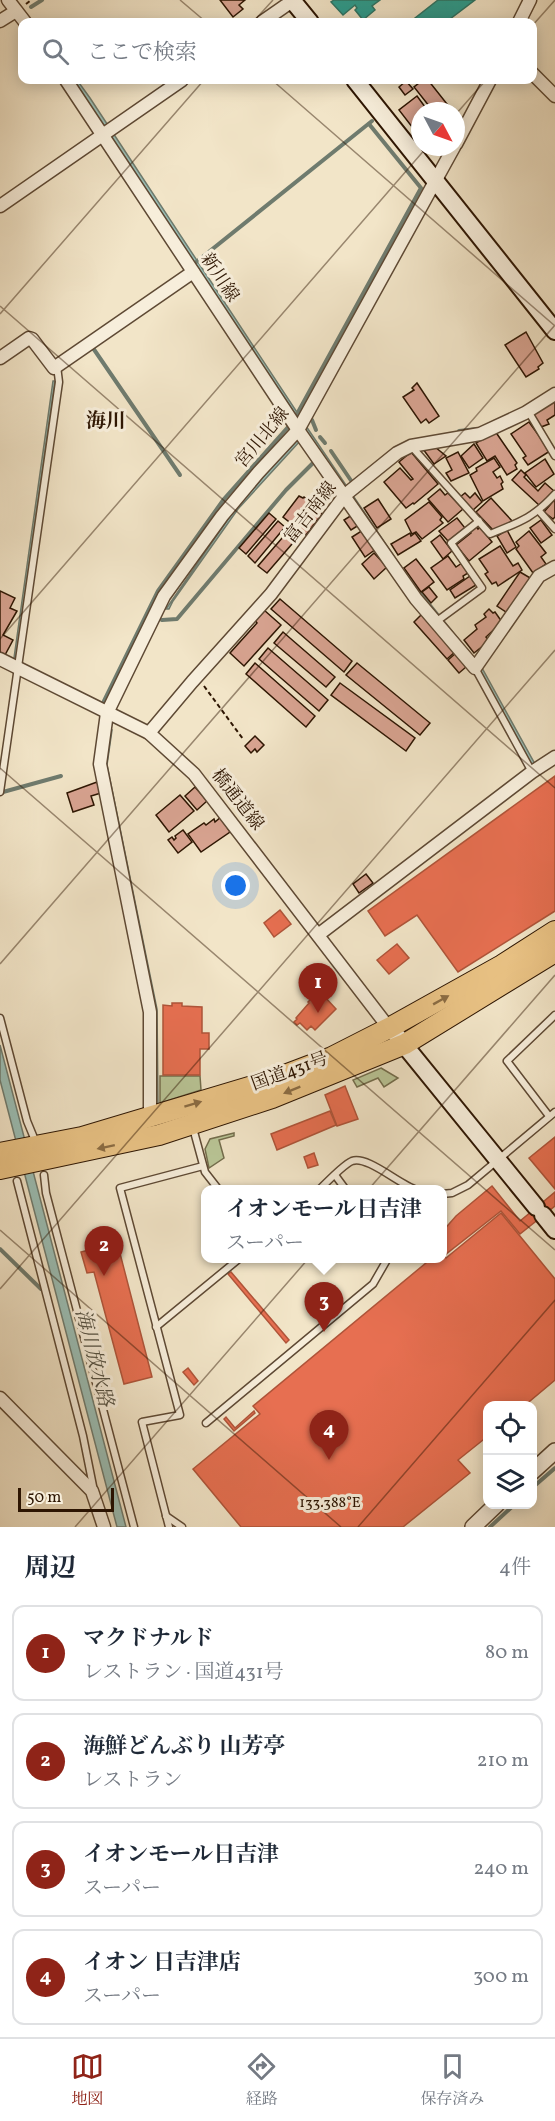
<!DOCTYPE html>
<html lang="ja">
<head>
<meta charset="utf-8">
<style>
  body { margin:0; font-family:Vollkorn,"Noto Serif JP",serif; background:#f6f6f7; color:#1f2937 }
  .controls { position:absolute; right:18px; bottom:18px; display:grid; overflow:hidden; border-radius:12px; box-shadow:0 3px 15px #0003 }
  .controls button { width:54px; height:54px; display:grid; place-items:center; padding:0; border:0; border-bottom:2px solid #e0e1e3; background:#fff; color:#1f2937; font:30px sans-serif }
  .compass { position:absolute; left:411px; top:102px; width:54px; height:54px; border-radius:50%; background:#fff; box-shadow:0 3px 15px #0003; rotate:131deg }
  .scale { position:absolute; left:18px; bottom:15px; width:96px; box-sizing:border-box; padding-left:6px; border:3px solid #2d1502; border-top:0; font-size:16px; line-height:21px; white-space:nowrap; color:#2d1502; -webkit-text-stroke:4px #f7eedb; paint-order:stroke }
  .you { position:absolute; left:236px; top:886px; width:21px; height:21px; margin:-15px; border:4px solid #fff; border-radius:50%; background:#1a73e8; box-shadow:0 0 0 9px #1a73e833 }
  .badge { display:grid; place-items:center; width:39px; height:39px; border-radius:50%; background:#8f2418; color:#fff; font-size:20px; font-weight:700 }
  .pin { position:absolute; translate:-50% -50px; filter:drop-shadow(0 2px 3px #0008) }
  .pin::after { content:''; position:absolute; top:32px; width:21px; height:18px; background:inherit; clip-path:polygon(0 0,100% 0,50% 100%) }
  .popup { position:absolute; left:201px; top:1185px; width:246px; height:78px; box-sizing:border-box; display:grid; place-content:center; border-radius:12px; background:#fff; filter:drop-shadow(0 2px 4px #0005); font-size:20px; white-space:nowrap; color:#747a83 }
  .popup b { font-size:22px; color:#1f2937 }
  .popup::after { content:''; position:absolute; left:50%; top:100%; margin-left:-12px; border:12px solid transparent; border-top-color:#fff }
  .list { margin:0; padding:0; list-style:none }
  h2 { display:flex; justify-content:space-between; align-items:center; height:78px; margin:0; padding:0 24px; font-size:26px }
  h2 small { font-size:20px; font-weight:400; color:#747a83 }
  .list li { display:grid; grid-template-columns:39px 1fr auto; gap:18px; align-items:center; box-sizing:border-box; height:96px; margin:0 12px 12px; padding:0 12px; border:2px solid #e0e1e3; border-radius:12px }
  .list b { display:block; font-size:22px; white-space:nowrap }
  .list p { margin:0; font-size:20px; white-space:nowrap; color:#747a83 }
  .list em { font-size:20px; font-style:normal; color:#747a83 }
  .icon { flex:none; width:33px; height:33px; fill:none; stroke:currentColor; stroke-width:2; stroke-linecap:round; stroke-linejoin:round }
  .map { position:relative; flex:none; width:555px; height:1527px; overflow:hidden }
  .search { position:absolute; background:#fff; box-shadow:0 3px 15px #0003; left:18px; right:18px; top:18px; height:66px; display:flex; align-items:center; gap:15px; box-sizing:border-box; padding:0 21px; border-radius:12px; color:#747a83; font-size:22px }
  .sheet { height:510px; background:#fff }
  nav { display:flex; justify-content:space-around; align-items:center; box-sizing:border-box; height:84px; border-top:2px solid #e0e1e3; background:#fff; font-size:16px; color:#747a83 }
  nav a { display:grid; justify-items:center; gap:3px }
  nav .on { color:#8f2418 }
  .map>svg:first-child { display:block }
  .green { fill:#b9c596; stroke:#736d4c; stroke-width:1.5 }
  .water { fill:#9bbfb6; stroke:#6f7b6e; stroke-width:1.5 }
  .shops { fill:#e76f51; stroke:#af5439; stroke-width:1.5 }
  .schools { fill:#2a9d8f; stroke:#2b7465; stroke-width:1.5 }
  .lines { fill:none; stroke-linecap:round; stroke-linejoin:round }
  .stream { stroke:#6f7b6e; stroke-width:4 }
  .building { fill:#d9a492; stroke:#2d1502; stroke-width:1.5 }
  .service-casing { stroke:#5e4934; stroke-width:9 }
  .minor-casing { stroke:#5e4934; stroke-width:15 }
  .tertiary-casing { stroke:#5e4934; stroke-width:18 }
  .secondary-casing { stroke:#2d1502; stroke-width:20 }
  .trunk-casing { stroke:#2d1502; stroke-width:22 }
  .path { stroke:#2d1502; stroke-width:2; stroke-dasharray:4.5 3; stroke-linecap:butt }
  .service { stroke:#f7eedb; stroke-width:6 }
  .minor { stroke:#f7eedb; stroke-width:12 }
  .tertiary { stroke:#f7eedb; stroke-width:15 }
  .secondary { stroke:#f7eedb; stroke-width:16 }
  .trunk { stroke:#e9c284; stroke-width:20 }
  .oneway { fill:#8b6c43 }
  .ticks { fill:none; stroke:#2d1502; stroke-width:1.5; stroke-opacity:0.45 }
  .labels { text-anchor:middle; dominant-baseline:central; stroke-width:6; stroke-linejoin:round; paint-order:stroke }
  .street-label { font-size:18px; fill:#2d1502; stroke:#f7eedb }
  .neighbourhood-label { font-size:20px; font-weight:bold; fill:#2d1502; stroke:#f7eedb }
  .water-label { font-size:20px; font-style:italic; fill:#545041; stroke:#f7eedb }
  .ticks-label { font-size:15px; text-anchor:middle; fill:#2d1502; stroke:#f7eedb; stroke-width:6; stroke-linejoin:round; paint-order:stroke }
</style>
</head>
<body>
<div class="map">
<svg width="555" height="1527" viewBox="0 0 555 1527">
  <rect width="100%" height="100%" fill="#f2e5c8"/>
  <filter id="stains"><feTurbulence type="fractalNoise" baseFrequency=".00333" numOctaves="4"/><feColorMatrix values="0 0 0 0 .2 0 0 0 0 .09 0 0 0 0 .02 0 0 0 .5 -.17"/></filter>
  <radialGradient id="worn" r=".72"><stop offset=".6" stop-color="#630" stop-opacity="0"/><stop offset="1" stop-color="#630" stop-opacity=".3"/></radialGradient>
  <!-- green -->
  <g class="green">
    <polygon points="381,1068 398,1078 384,1087 378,1078 357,1087 353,1080"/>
    <polygon points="160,1076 200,1076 201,1090 160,1103"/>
    <polygon points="234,1133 234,1136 219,1140 224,1158 209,1168 205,1149 210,1139"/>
  </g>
  <!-- water -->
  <g class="water">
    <polygon points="72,80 77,80 90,98 308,429 406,574 482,668 535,764 532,766 479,669 415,591 305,430"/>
    <polygon points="53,381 55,381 16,658 14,658"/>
    <polygon points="299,437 301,440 238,509 173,601 169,609 166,609 237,506"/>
    <polygon points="109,730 112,730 107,765 157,1009 158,1105 154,1105 154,1009 104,764"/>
    <polygon points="0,1045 126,1527 117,1527 0,1080"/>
  </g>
  <!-- shops -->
  <g class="shops">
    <polygon points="555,776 555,911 458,972 417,915 385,936 368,911"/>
    <polygon points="280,910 291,924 274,937 264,923"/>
    <polygon points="397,944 409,958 389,974 377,960"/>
    <polygon points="323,990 327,993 324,996 336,1009 315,1030 311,1026 307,1030 300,1023 297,1025 294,1022 297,1019 296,1018 309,1003 308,1002 318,992 320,994"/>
    <polygon points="172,1003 182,1003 182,1006 202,1007 202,1033 209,1033 209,1049 200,1049 200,1075 163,1075 163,1005 172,1006"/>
    <polygon points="345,1086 358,1119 337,1126 325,1095"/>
    <polygon points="330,1111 336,1125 277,1150 271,1134"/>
    <polygon points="555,1137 555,1189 529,1158"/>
    <polygon points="314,1153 318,1165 308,1168 304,1157"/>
    <polygon points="492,1186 520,1221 555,1192 555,1206 520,1234 501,1211 446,1254 442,1252 442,1232 456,1216"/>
    <polygon points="501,1213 555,1279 555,1380 524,1406 488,1406 488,1436 458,1460 470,1473 403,1527 241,1527 193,1469 260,1414 253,1406 432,1258 442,1258 442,1254 446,1258"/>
    <polygon points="115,1234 152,1377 124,1384 94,1272 87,1273 81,1252 89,1250 86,1242"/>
    <polygon points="231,1272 289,1340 286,1343 228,1274"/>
    <polygon points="188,1368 198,1381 194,1385 183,1372"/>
    <polygon points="254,1411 255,1413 234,1431 224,1419 226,1417 235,1428"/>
  </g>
  <!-- schools -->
  <g class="schools">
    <polygon points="334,0 380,0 372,6 375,10 363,20 355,10 357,8 355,5 343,15 331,2"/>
    <polygon points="438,0 475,0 446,22 410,22"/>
  </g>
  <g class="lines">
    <!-- stream -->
    <g class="stream">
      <polyline points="31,7 42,0"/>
      <polyline points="195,263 372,121"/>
      <polyline points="93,348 180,475"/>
      <polyline points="297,414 421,188 369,124"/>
      <polyline points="312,420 316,430"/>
      <polyline points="459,431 477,429"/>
      <polyline points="320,437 325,443"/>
      <polyline points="331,451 352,482"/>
      <polyline points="162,620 177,619 286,490 315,461"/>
      <polyline points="104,701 158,591 224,499 289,426"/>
      <polyline points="3,792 61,776"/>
      <polyline points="0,1249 41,1289"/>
      <polyline points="532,1488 555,1468"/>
      <polyline points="490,1527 515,1504"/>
    </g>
  </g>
  <!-- building -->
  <g class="building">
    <polygon points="220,0 245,0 239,5 243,9 233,17"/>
    <polygon points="423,80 428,80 451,109 448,111 433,111 414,87"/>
    <polygon points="406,81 413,89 405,95 399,87"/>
    <polygon points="417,96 428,111 420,111 420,132 416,132 399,110"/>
    <polygon points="526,332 543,363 538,367 539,369 526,377 505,345"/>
    <polygon points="417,383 439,416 429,423 426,419 421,423 403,397 414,390 412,388"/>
    <polygon points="555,399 555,415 547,420 549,424 541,427 532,414"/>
    <polygon points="529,422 550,451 528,465 523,458 526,456 511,434"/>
    <polygon points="495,431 517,463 515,465 517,469 507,475 495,456 487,461 476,443"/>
    <polygon points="474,444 483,458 469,468 461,456"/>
    <polygon points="435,447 446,456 434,464 423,449"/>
    <polygon points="411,452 438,484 414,504 413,503 406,508 384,482 400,468 411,480 413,479 399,462"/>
    <polygon points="458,452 469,473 451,481 446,473 452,470 446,458"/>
    <polygon points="494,458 500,467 493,472 497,478 500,476 503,482 501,484 503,489 483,501 470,475 477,471 476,468"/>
    <polygon points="545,459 554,474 536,487 525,473"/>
    <polygon points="521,470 526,475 524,477 538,491 545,483 554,491 540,506 512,480"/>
    <polygon points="440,489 445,495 448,493 463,509 448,522 428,499"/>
    <polygon points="465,493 470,498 475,493 482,502 472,511 460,497"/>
    <polygon points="299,496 303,498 304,497 321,510 322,514 306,535 283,517"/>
    <polygon points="491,498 513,522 493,530 476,512"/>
    <polygon points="378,499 391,519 377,528 364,508"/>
    <polygon points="555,499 555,517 553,519 544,512"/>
    <polygon points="429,502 442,517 440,520 443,523 422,539 416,532 412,534 405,520"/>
    <polygon points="269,513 276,519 246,554 239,548"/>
    <polygon points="352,515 359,525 351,530 344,520"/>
    <polygon points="457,518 465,528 448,541 439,531"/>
    <polygon points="541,520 552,535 541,543 530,528"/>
    <polygon points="278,521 285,527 255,563 248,556"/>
    <polygon points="476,526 478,529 480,527 492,542 469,561 456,545 471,533 469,531"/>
    <polygon points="289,530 298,537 267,573 258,566"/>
    <polygon points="363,530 376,549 365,557 352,537"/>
    <polygon points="507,530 516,547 507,553 497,536"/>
    <polygon points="529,531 546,553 541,557 546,564 533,573 516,549 519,546 516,542"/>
    <polygon points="410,533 411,536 415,533 421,541 398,555 391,544"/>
    <polygon points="440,535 452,551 443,559 431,542"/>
    <polygon points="500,546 513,566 518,563 522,570 498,586 496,582 492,584 485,574 488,572 479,559"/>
    <polygon points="374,553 387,567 374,579 362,564"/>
    <polygon points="448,556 456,567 462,563 468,573 463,576 464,579 447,590 431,568"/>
    <polygon points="416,559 434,582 421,592 404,568"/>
    <polygon points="520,572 532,579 509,614 497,606"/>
    <polygon points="470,576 476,585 455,598 450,590"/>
    <polygon points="429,587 437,597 431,603 422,592"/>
    <polygon points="0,591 15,598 10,608 17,611 3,635 13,640 5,655 0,652"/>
    <polygon points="280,599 352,661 344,672 271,609"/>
    <polygon points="489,609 493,613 495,612 502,622 486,637 489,641 474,653 464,640 477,629 475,625 486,617 484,614"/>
    <polygon points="264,610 281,625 244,666 230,653 257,623 255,620"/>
    <polygon points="422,614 456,651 447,659 414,622"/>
    <polygon points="283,632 335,677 326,687 274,643"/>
    <polygon points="268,648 328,700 319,711 259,659"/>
    <polygon points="456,653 466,667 459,673 448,660"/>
    <polygon points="255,663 315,716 306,727 246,674"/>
    <polygon points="357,663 430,723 420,735 346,675"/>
    <polygon points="340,683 415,738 406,751 331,695"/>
    <polygon points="255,736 264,745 257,752 255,749 251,753 245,746"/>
    <polygon points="97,782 101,793 91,796 94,805 73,812 67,793"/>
    <polygon points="195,787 207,801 197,810 185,796"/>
    <polygon points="240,790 255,809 244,819 229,799"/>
    <polygon points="180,795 194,811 169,832 156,815"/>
    <polygon points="221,817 230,832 201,852 188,834 204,823 206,825 214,819 215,822"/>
    <polygon points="183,830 192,842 178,853 168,840 172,837 174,840 176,838 175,836"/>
    <polygon points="366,874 373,883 359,893 353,884"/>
  </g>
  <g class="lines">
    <defs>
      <g id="service">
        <polyline points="528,411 555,456"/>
        <path d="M411 446 490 534C520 522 533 518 555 494"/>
        <polyline points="539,511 555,529"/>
        <polyline points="437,621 482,588 451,543 479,521"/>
        <polyline points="475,668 532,772"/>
        <polyline points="0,792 59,382 57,366"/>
        <polyline points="0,1018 27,1121 34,1138"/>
        <polyline points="549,1116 507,1061 555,1015"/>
        <polyline points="193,1128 205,1172 219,1190"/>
        <polyline points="44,1175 46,1193 134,1527"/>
        <polyline points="335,1175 346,1190"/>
        <polyline points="17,1181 83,1436 94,1491"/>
        <path d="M319 1190C327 1182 343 1165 352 1161 367 1155 400 1185 417 1190"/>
        <polyline points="442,1194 452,1193 468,1185 555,1112"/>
        <polyline points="156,1327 240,1258"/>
        <polyline points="206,1423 373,1284 388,1258"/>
        <polyline points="166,1516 182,1527"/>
        <polyline points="169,1527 142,1422 180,1415 120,1188 203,1166"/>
      </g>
      <g id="minor">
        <polyline points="8,0 25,22"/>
        <polyline points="0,21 16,11"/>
        <polyline points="262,22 292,1"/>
        <polyline points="519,22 530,0"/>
        <polyline points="532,73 555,96"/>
        <polyline points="66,80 298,430 416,599 475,668 539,576 555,567"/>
        <polyline points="456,144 490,80"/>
        <polyline points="0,206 182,80"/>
        <polyline points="0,358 29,338 32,339 54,368 193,272"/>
        <polyline points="0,659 149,733 194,774 389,1028"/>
        <polyline points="149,733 192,682 271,594 345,495 397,453 411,446 480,434 525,413 555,394"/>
        <polyline points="318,935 532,772 555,757"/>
        <polyline points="150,1118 150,1012 100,764 107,713 164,596 222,516 258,473 298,430 454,147"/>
        <polyline points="0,1398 92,1491 104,1527"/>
      </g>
      <g id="tertiary">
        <polyline points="532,1472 555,1451"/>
        <polyline points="473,1527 497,1504"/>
      </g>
      <g id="secondary">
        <polyline points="292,0 310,22"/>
        <polyline points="355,80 555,331"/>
        <polyline points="397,1036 536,1207"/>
        <polyline points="543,1215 555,1230"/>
      </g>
      <g id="trunk">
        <polyline points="0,1153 82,1137 266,1082 332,1057 389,1028 502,965 555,931"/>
        <polyline points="0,1169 159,1135 272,1098 405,1044 555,952"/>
      </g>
    </defs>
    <!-- service casing -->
    <use href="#service" class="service-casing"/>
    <!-- minor casing -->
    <use href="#minor" class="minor-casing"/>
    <!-- tertiary casing -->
    <use href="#tertiary" class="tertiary-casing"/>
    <!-- secondary casing -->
    <use href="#secondary" class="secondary-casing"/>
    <!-- trunk casing -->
    <use href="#trunk" class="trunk-casing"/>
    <!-- path -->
    <g class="path">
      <polyline points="26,4 31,0"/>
      <polyline points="204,686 243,739"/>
    </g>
    <!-- service -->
    <use href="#service" class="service"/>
    <!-- minor -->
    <use href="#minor" class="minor"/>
    <!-- tertiary -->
    <use href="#tertiary" class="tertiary"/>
    <!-- secondary -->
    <use href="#secondary" class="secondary"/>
    <!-- trunk -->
    <use href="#trunk" class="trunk"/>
  </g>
  <!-- one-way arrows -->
  <defs><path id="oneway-solid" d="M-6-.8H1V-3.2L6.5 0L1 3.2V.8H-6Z" transform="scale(1.5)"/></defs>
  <g class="oneway">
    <use href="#oneway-solid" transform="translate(441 1000) rotate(-29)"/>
    <use href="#oneway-solid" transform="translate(292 1090) rotate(158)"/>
    <use href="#oneway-solid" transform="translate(193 1104) rotate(-17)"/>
    <use href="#oneway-solid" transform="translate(106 1147) rotate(168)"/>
  </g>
  <!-- ticks -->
  <path class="ticks" d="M180 0 206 22M253 22 273 0M532 26 555 0M272 80 555 326M456 114 486 80M0 306 555 788M0 314 204 80M0 639 427 147M0 768 555 1250M0 964 555 325M0 1230 341 1527M0 1289 555 650M75 1527 555 975M358 1527 555 1300"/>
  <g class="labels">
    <!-- street labels -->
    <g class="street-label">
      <text transform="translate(219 278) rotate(57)">新川線</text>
      <text transform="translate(263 438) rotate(-50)">宮川北線</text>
      <text transform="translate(311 513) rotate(-52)">富吉南線</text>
      <text transform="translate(237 800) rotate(52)">橋通道線</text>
      <text transform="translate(290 1072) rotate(-20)">国道431号</text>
    </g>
    <!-- neighbourhood labels -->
    <g class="neighbourhood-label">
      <text x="106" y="422">海川</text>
    </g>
    <!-- water labels -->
    <g class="water-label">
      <text transform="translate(93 1358) rotate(76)">海川放水路</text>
    </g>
  </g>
  <g class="ticks-label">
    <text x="330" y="1507">133.388°E</text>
  </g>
  <rect width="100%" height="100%" filter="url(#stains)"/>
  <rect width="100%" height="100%" fill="url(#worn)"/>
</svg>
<div class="controls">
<button><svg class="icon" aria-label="locate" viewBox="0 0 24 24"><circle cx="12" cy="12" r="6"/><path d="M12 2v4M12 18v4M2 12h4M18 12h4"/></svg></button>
<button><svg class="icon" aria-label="layers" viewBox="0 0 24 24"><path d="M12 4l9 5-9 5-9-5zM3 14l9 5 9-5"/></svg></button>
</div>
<svg class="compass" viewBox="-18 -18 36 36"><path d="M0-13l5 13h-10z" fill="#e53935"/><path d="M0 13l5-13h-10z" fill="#747a83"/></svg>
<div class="scale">50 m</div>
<div class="you"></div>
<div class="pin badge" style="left:318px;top:1013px">1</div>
<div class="pin badge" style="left:104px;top:1276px">2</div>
<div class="pin badge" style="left:324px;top:1332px">3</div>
<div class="popup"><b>イオンモール日吉津</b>スーパー</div>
<div class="pin badge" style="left:329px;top:1460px">4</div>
<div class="search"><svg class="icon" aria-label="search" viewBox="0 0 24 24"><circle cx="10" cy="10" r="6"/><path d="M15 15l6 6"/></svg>ここで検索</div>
</div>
<section class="sheet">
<h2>周辺<small>4件</small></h2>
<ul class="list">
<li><span class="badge">1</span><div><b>マクドナルド</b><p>レストラン · 国道431号</p></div><em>80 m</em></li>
<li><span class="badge">2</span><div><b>海鮮どんぶり 山芳亭</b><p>レストラン</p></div><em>210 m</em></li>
<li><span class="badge">3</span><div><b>イオンモール日吉津</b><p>スーパー</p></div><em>240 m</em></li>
<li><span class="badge">4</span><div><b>イオン 日吉津店</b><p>スーパー</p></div><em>300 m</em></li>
</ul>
</section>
<nav>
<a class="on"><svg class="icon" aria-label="map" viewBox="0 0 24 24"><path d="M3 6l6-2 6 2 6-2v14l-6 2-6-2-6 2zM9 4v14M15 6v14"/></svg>地図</a>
<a><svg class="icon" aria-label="directions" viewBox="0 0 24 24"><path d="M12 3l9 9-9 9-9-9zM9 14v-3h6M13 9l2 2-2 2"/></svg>経路</a>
<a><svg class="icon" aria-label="saved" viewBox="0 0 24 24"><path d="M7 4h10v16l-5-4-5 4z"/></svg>保存済み</a>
</nav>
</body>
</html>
